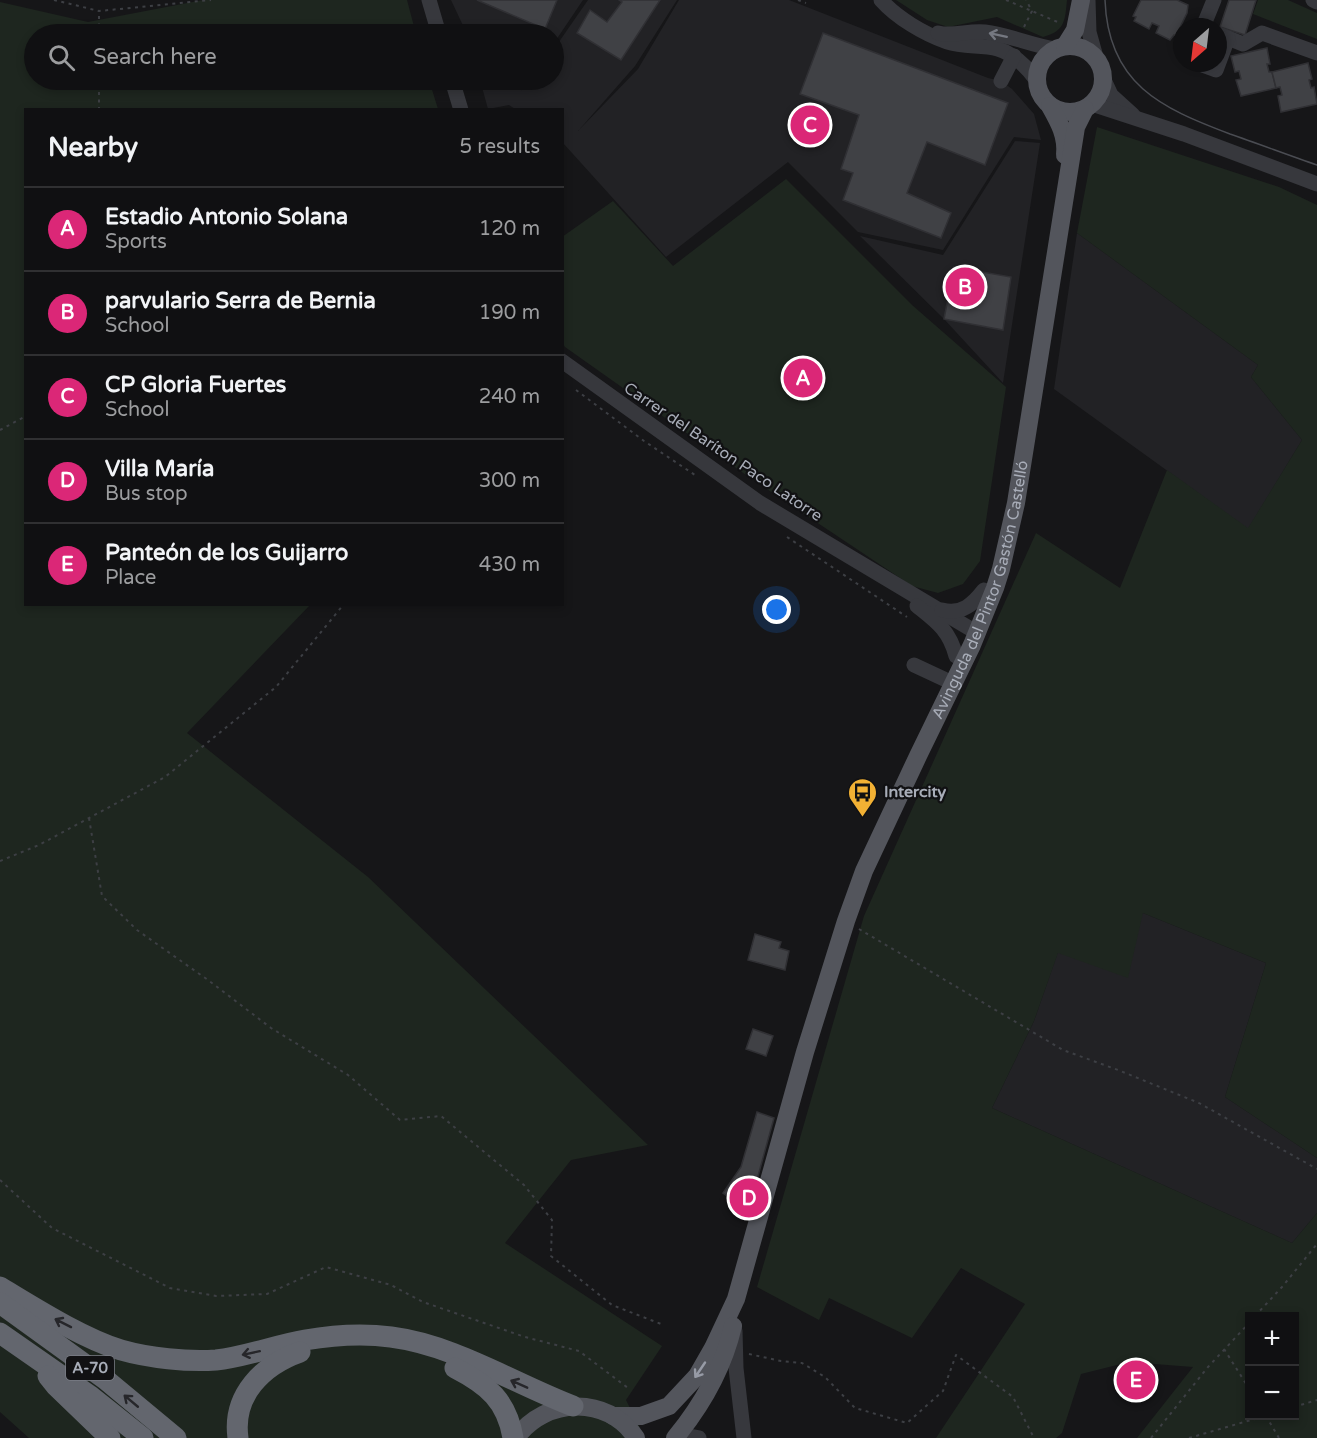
<!DOCTYPE html>
<html lang="en">
<head>
<meta charset="utf-8">
<style>
  body { margin:0; font-family:"Varela Round",sans-serif; background:#19191b; color:#f1f3f6 }
  .controls { position:absolute; right:18px; bottom:18px; display:grid; overflow:hidden; border-radius:0px; box-shadow:0 3px 9px #0003 }
  .controls button { width:54px; height:54px; display:grid; place-items:center; padding:0; border:0; border-bottom:2px solid #303032; background:#101012; color:#f1f3f6; font:30px sans-serif }
  .compass { position:absolute; left:1173px; top:18px; width:54px; height:54px; border-radius:50%; background:#101012; box-shadow:0 3px 9px #0003; rotate:208deg }
  .you { position:absolute; left:777px; top:610px; width:21px; height:21px; margin:-15px; border:4px solid #fff; border-radius:50%; background:#1a73e8; box-shadow:0 0 0 9px #1a73e833 }
  .badge { display:grid; place-items:center; width:39px; height:39px; border-radius:50%; background:#db2777; color:#fff; font-size:20px; font-weight:700 }
  .pin { position:absolute; translate:-50% -50%; border:3px solid #fff; box-shadow:0 2px 6px #0006 }
  .list { margin:0; padding:0; list-style:none }
  h2 { display:flex; justify-content:space-between; align-items:center; height:78px; margin:0; padding:0 24px; font-size:26px }
  h2 small { font-size:20px; font-weight:400; color:#9c9d9f }
  .list li { display:grid; grid-template-columns:39px 1fr auto; gap:18px; align-items:center; box-sizing:border-box; height:84px; padding:0 24px; border-top:2px solid #303032 }
  .list b { display:block; font-size:22px; white-space:nowrap }
  .list p { margin:0; font-size:20px; white-space:nowrap; color:#9c9d9f }
  .list em { font-size:20px; font-style:normal; color:#9c9d9f }
  .icon { flex:none; width:33px; height:33px; fill:none; stroke:currentColor; stroke-width:2; stroke-linecap:round; stroke-linejoin:round }
  .map { position:relative; flex:none; width:1317px; height:1438px; overflow:hidden }
  .search { position:absolute; background:#101012; box-shadow:0 3px 9px #0003; left:24px; top:24px; width:540px; height:66px; display:flex; align-items:center; gap:15px; box-sizing:border-box; padding:0 21px; border-radius:33px; color:#9c9d9f; font-size:22px }
  .panel { position:absolute; background:#101012; box-shadow:0 3px 9px #0003; left:24px; top:108px; width:540px; height:498px; border-radius:0px }
  .map>svg:first-child { display:block }
  .built { fill:#222225 }
  .green { fill:#1e261f; fill-rule:evenodd }
  .building { fill:#404145; stroke:#303034; stroke-width:1.5 }
  .lines { fill:none; stroke-linecap:round; stroke-linejoin:round }
  .path { stroke:#3d3f44; stroke-width:2; stroke-dasharray:3 4.5; stroke-linecap:butt }
  .minor { stroke:#37383d; stroke-width:15 }
  .major { stroke:#53555c; stroke-width:18 }
  .highway { stroke:#63666e; stroke-width:21 }
  .tram { stroke:#4a4c52; stroke-width:1.5 }
  .oneway { stroke:#757881 }
  .oneway2 { stroke:#26262a }
  .oneway3 { stroke:#979ba6 }
  .labels { text-anchor:middle; dominant-baseline:central; stroke-width:4.5; stroke-linejoin:round; paint-order:stroke }
  .shield { fill:#111113; stroke:#7b7e86; stroke-width:1.5 }
  .shield-label { font-size:15px; font-weight:bold; fill:#a8adb8 }
  .street-label { font-size:16px; fill:#a8adb8; stroke:#111113 }
  .poi-label { font-size:16px; font-weight:bold; fill:#a8adb8; stroke:#111113; text-anchor:start }
</style>
</head>
<body>
<div class="map">
<svg width="1317" height="1438" viewBox="0 0 1317 1438">
  <rect width="100%" height="100%" fill="#161618"/>
  <!-- built -->
  <g class="built">
    <polygon points="451,0 583,0 554,43 554,34 467,34"/>
    <polygon points="588,0 677,0 635,66 578,131 638,69 679,0 789,0 988,78 1001,81 1012,89 1034,114 1041,140 1014,137 943,250 858,232 788,162 666,257 563,143 562,110 515,109 509,105 488,109 480,80 528,80 521,91 530,80 554,80 554,49"/>
    <polygon points="1015,141 1040,143 1003,383 944,319 860,236 943,255"/>
    <polygon points="1077,233 1258,365 1251,377 1302,440 1248,529 1054,389"/>
    <polygon points="1143,913 1266,963 1225,1097 1317,1158 1317,1213 1292,1243 992,1108 1034,1021 1058,952"/>
  </g>
  <!-- green -->
  <g class="green">
    <polygon points="203,0 407,0 416,34 34,34 34,80 429,80 438,109 26,110 26,604 310,605 187,733 368,877 648,1145 571,1160 505,1243 662,1346 626,1400 645,1438 29,1438 0,1412 0,2 88,22"/>
    <path d="M896 0H1067C1065 21 1065 31 1043 37L997 17 948 27 927 20Z"/>
    <polygon points="1258,0 1288,0 1317,13 1317,39 1253,14"/>
    <path d="M1097 127 1279 187 1317 205V1158L1225 1097 1266 963 1143 913 1128 978 1058 953 1034 1021 992 1108 1292 1243 1317 1213V1438H1137L1193 1367 1129 1362 1081 1374 1062 1433 1056 1438H936L1025 1304 961 1268 912 1338 829 1298 819 1320 757 1287 864 916 1036 533 1120 588 1167 470 1248 528 1302 440 1251 377 1258 365 1077 233ZM1250 1316H1294V1416H1250Z"/>
    <polygon points="786,179 912,305 1006,387 980,561 963,584 938,593 912,586 746,475 565,347 562,343 562,237 613,201 673,266"/>
  </g>
  <!-- building -->
  <g class="building">
    <polygon points="477,0 557,0 545,29"/>
    <polygon points="619,0 660,0 621,60 577,33 590,10 607,22 622,2"/>
    <polygon points="1141,0 1177,0 1188,5 1187,13 1176,36 1174,35 1170,40 1156,33 1159,26 1152,23 1149,29 1134,21 1136,17 1133,16"/>
    <polygon points="1229,0 1256,0 1245,35 1220,27"/>
    <polygon points="823,33 1008,103 985,165 927,142 907,193 951,213 941,238 843,200 853,173 841,169 859,115 800,94"/>
    <polygon points="1267,48 1270,64 1267,64 1269,72 1272,72 1276,88 1241,96 1236,80 1241,79 1239,71 1235,72 1231,56"/>
    <polygon points="1308,63 1312,79 1309,80 1311,88 1314,87 1317,104 1281,112 1278,96 1282,95 1280,87 1276,88 1272,72"/>
    <polygon points="954,267 1011,277 1003,330 944,319"/>
    <polygon points="755,934 781,942 779,948 789,951 785,970 748,960"/>
    <polygon points="753,1029 773,1036 766,1056 746,1049"/>
    <polygon points="757,1112 774,1118 758,1176 746,1210 723,1193 741,1167"/>
    <polygon points="1135,1368 1149,1379 1139,1392 1131,1394 1127,1392 1124,1384"/>
  </g>
  <g class="lines">
    <!-- path -->
    <g class="path">
      <polyline points="54,0 99,11 211,0"/>
      <polyline points="798,0 806,3"/>
      <polyline points="1006,0 1060,23"/>
      <polyline points="1024,27 1032,11 1026,0"/>
      <polyline points="99,34 99,11"/>
      <polyline points="99,110 99,80"/>
      <polyline points="576,390 644,441 698,477"/>
      <polyline points="0,430 26,416"/>
      <polyline points="787,537 907,617"/>
      <polyline points="89,818 102,896 137,930 208,980 271,1028 348,1075 400,1120 441,1116 524,1185 552,1220 551,1256 612,1305 661,1324"/>
      <polyline points="0,861 39,845 165,777 276,687 344,604"/>
      <polyline points="859,929 1063,1050 1118,1070 1199,1103 1317,1169"/>
      <polyline points="0,1180 52,1228 170,1288 216,1296 267,1294 326,1267 391,1285 423,1302 525,1337 579,1351 628,1388"/>
      <polyline points="1255,1316 1282,1287 1317,1244"/>
      <polyline points="1224,1349 1250,1390"/>
      <polyline points="749,1354 781,1361 802,1363 825,1377 855,1408 907,1423 943,1391 956,1355 1013,1397 1034,1438"/>
      <polyline points="1294,1407 1317,1400"/>
      <polyline points="1266,1416 1279,1438"/>
      <polyline points="1151,1438 1208,1367 1250,1322"/>
      <polyline points="1189,1438 1265,1416"/>
    </g>
    <!-- minor -->
    <g class="minor">
      <polyline points="429,0 439,34"/>
      <path d="M881 0C897 18 924 34 947 42 964 48 982 44 998 49 1015 54 1027 67 1037 81"/>
      <polyline points="1088,0 1089,32 1096,57"/>
      <polyline points="1313,0 1317,2"/>
      <polyline points="1203,27 1214,0"/>
      <path d="M938 33C953 37 969 30 985 32 1009 35 1031 45 1055 49"/>
      <polyline points="1218,34 1243,44 1262,33 1317,53"/>
      <polyline points="1197,63 1216,70 1228,38"/>
      <polyline points="452,80 461,110"/>
      <polyline points="1104,80 1111,95 1133,115"/>
      <polyline points="1001,81 1014,56"/>
      <polyline points="1092,104 1184,134 1317,184"/>
      <polyline points="562,361 760,503 969,628"/>
      <path d="M917 606C937 622 949 630 956 656"/>
      <path d="M942 610C962 615 973 604 984 590"/>
      <polyline points="914,665 944,679"/>
      <polyline points="735,1331 736,1368 744,1438"/>
      <polyline points="677,1437 688,1436 699,1438"/>
    </g>
    <!-- major -->
    <g class="major">
      <circle cx="1070" cy="79" r="33"/>
      <polyline points="1065,46 1075,30 1081,0"/>
      <path d="M1050 106C1059 122 1067 136 1065 155"/>
      <path id="s1" d="M613 1416H641L669 1406 697 1376 713 1348 736 1299 805 1052 846 921 864 871 918 756 972 645 995 588 1001 569 1016 503 1076 127 1085 109"/>
      <path d="M516 1438C545 1397 608 1395 636 1438"/>
      <path d="M675 1438C703 1404 723 1369 733 1326"/>
    </g>
    <!-- highway -->
    <g class="highway">
      <path d="M0 1287C35 1308 82 1338 121 1350 149 1358 187 1362 216 1360 246 1357 275 1345 305 1340 334 1335 362 1333 391 1337 454 1345 513 1383 573 1406"/>
      <polyline points="0,1303 105,1379 176,1438"/>
      <polyline points="0,1333 89,1395 143,1438"/>
      <path d="M455 1368C488 1385 507 1401 513 1438"/>
      <polyline points="48,1376 56,1386 110,1438"/>
      <path d="M238 1438C232 1395 263 1365 300 1352"/>
    </g>
    <!-- tram -->
    <path class="tram" d="M1105 0C1108 84 1161 108 1230 134 1259 144 1288 155 1317 165"/>
  </g>
  <!-- one-way arrows -->
  <defs><path id="oneway-shaft" d="M-6 0H5M1.5-3L5.5 0L1.5 3" fill="none" stroke-width="1.6" stroke-linecap="round" stroke-linejoin="round" transform="scale(1.5)"/></defs>
  <use class="oneway" href="#oneway-shaft" transform="translate(998 35) rotate(-168)"/>
  <g class="oneway2">
    <use href="#oneway-shaft" transform="translate(63 1323) rotate(-153)"/>
    <use href="#oneway-shaft" transform="translate(251 1353) rotate(168)"/>
    <use href="#oneway-shaft" transform="translate(519 1384) rotate(-156)"/>
    <use href="#oneway-shaft" transform="translate(131 1401) rotate(-140)"/>
  </g>
  <use class="oneway3" href="#oneway-shaft" transform="translate(700 1370) rotate(124)"/>
  <!-- icons -->
  <defs>
    <symbol id="bus-pin" viewBox="-11 -11 22 30"><path d="M0 17L-7.5 6A9.5 9.5 0 1 1 7.5 6Z" fill="#f2b134" stroke="#111113"/><path d="M-5-6H5V4H4V6H2V4H-2V6H-4V4H-5ZM-3.5-4V0h7V-4ZM-3.5 1.2v1.5H-2V1.2ZM2 1.2v1.5H3.5V1.2Z" fill="#111"/></symbol>
  </defs>
  <g fill-rule="evenodd">
    <use href="#bus-pin" x="846" y="776" width="33" height="45"/>
  </g>
  <g class="labels">
    <!-- shield labels -->
    <rect class="shield" x="66" y="1356" width="48" height="24" rx="4.5"/>
    <g class="shield-label">
      <text x="90" y="1368">A-70</text>
    </g>
    <!-- street labels -->
    <g class="street-label">
      <text transform="translate(723 452) rotate(34)">Carrer del Baríton Paco Latorre</text>
      <text stroke="none"><textPath href="#s1" startOffset="938">Avinguda del Pintor Gastón Castelló</textPath></text>
    </g>
    <!-- poi labels -->
    <g class="poi-label">
      <text x="884" y="792">Intercity</text>
    </g>
  </g>
</svg>
<div class="controls">
<button>+</button>
<button>−</button>
</div>
<svg class="compass" viewBox="-18 -18 36 36"><path d="M0-13l5 13h-10z" fill="#e53935"/><path d="M0 13l5-13h-10z" fill="#9c9d9f"/></svg>
<div class="you"></div>
<div class="pin badge" style="left:803px;top:378px">A</div>
<div class="pin badge" style="left:965px;top:287px">B</div>
<div class="pin badge" style="left:810px;top:125px">C</div>
<div class="pin badge" style="left:749px;top:1198px">D</div>
<div class="pin badge" style="left:1136px;top:1380px">E</div>
<div class="search"><svg class="icon" aria-label="search" viewBox="0 0 24 24"><circle cx="10" cy="10" r="6"/><path d="M15 15l6 6"/></svg>Search here</div>
<section class="panel">
<h2>Nearby<small>5 results</small></h2>
<ul class="list">
<li><span class="badge">A</span><div><b>Estadio Antonio Solana</b><p>Sports</p></div><em>120 m</em></li>
<li><span class="badge">B</span><div><b>parvulario Serra de Bernia</b><p>School</p></div><em>190 m</em></li>
<li><span class="badge">C</span><div><b>CP Gloria Fuertes</b><p>School</p></div><em>240 m</em></li>
<li><span class="badge">D</span><div><b>Villa María</b><p>Bus stop</p></div><em>300 m</em></li>
<li><span class="badge">E</span><div><b>Panteón de los Guijarro</b><p>Place</p></div><em>430 m</em></li>
</ul>
</section>
</div>
</body>
</html>
